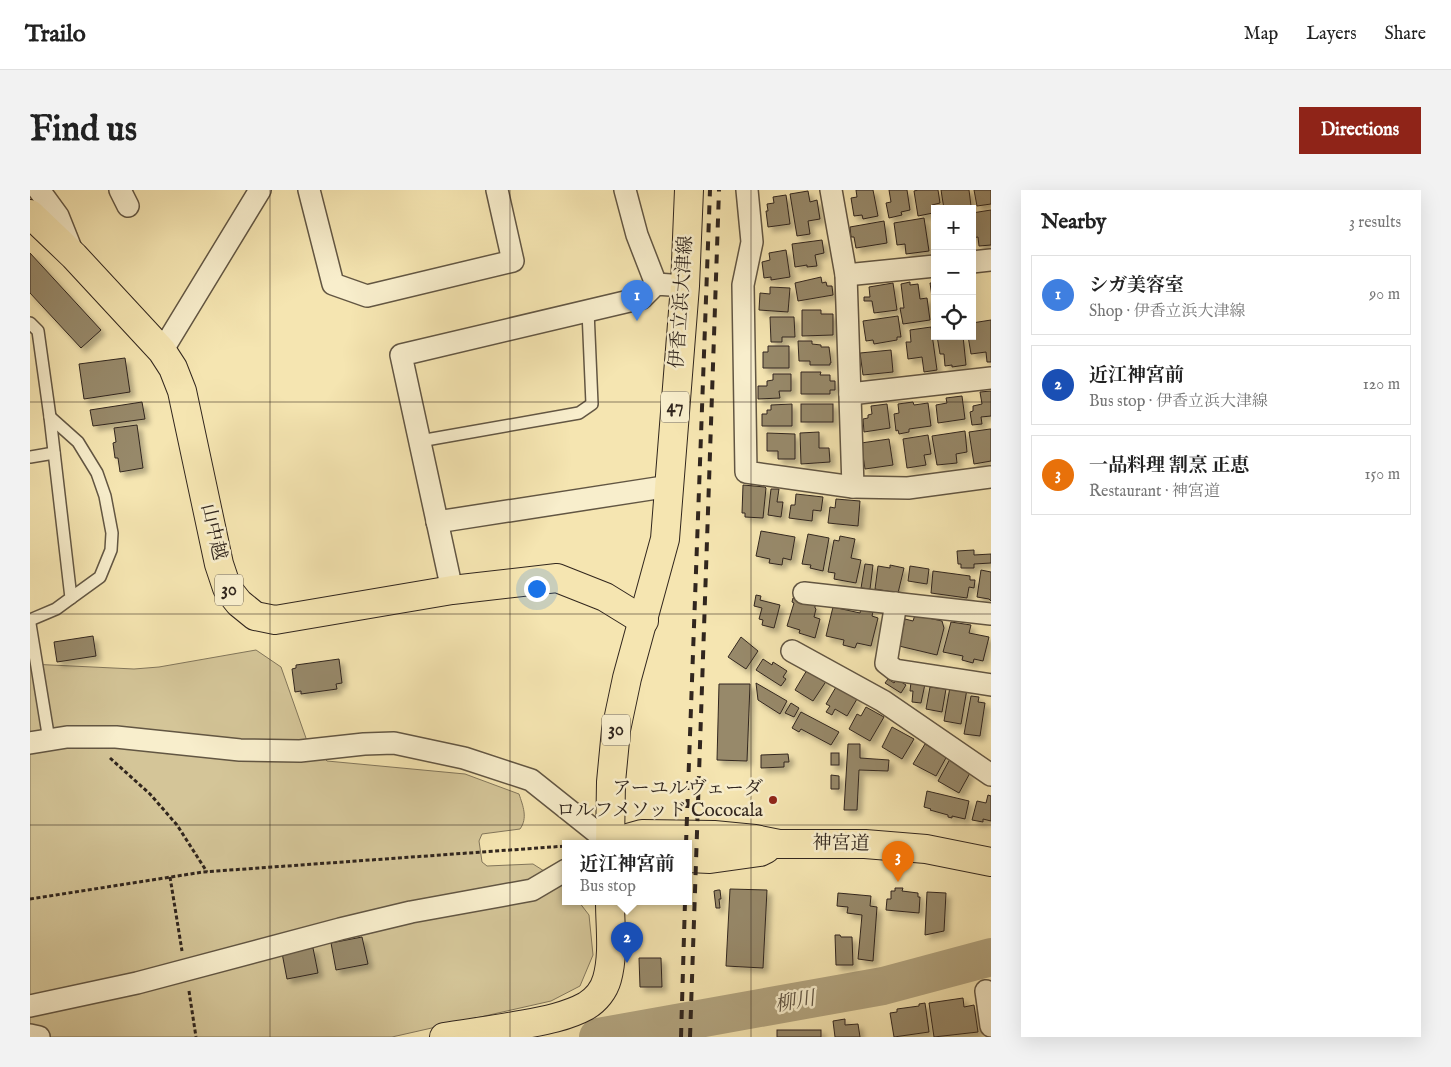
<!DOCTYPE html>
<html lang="en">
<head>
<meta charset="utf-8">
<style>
  body { margin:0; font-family:"IM FELL English","Noto Serif JP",serif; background:#f2f2f2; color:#222 }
  .controls { position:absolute; right:15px; top:15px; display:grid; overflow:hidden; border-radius:0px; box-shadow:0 5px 20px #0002 }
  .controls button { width:45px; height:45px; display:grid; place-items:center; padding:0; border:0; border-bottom:1px solid #e0e0e0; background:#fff; color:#222; font:25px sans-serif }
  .you { position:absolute; left:506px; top:398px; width:18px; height:18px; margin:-12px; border:4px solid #fff; border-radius:50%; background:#1a73e8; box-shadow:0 0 0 8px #1a73e833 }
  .badge { display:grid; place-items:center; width:32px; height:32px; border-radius:50%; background:#8f2418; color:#fff; font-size:16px; font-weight:700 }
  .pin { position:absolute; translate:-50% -41px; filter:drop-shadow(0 1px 2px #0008) }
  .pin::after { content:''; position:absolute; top:26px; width:18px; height:15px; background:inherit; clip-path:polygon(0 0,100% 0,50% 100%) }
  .popup { position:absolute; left:532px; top:650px; width:130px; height:65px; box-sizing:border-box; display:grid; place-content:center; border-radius:0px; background:#fff; filter:drop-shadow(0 1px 4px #0005); font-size:16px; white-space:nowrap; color:#767676 }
  .popup b { font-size:19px; color:#222 }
  .popup::after { content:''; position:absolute; left:50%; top:100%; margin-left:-10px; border:10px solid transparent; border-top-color:#fff }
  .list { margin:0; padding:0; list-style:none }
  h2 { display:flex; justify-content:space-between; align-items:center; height:65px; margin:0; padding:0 20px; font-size:21px }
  h2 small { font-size:16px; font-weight:400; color:#767676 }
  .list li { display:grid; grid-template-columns:32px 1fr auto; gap:15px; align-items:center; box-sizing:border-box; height:80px; margin:0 10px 10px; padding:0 10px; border:1px solid #e0e0e0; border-radius:0px }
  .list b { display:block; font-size:19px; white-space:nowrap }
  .list p { margin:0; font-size:16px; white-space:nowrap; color:#767676 }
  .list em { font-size:16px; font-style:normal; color:#767676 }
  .icon { flex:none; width:28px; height:28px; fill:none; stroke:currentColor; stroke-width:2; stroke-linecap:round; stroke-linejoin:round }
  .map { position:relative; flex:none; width:961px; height:847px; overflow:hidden; border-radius:0px }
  header { display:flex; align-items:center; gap:30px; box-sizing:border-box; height:70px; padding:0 25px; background:#fff; border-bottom:1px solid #e0e0e0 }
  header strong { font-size:24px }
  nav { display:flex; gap:28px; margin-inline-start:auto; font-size:18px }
  .intro { display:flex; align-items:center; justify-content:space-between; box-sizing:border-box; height:120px; padding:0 30px }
  h1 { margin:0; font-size:35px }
  .button { padding:12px 22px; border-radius:0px; background:#8f2418; color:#fff; font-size:18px; font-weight:700 }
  main { display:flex; gap:30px; padding:0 30px }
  aside { flex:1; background:#fff; border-radius:0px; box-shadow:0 5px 20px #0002 }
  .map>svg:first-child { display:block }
  .green { fill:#d4c598; stroke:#82765b }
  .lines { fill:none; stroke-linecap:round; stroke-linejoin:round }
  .river { stroke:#b2a47f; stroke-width:38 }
  .building { fill:#97896a; stroke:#31261e; filter:url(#shadow) }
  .lane-casing { stroke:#625643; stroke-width:14 }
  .street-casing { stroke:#625643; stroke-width:24 }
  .primary-casing { stroke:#31261e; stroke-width:30 }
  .path { stroke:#31261e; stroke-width:3; stroke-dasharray:4 2.5; stroke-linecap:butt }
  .lane { stroke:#f8eecc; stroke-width:11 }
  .street { stroke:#f8eecc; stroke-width:21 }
  .primary { stroke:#f5e5b1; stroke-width:28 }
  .rail { stroke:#31261e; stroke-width:4; stroke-dasharray:9 9; stroke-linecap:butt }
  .grid { fill:none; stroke:#31261e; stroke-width:1; stroke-opacity:0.55 }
  .poi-dot { fill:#8f2418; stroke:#f8eecc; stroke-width:2 }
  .labels { text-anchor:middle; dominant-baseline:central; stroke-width:5; stroke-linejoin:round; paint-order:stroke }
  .shield { fill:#f8eecc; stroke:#6d6252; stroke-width:1 }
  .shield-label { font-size:18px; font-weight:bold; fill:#31261e }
  .street-label { font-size:19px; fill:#31261e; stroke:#f8eecc }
  .poi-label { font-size:19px; fill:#31261e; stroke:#f8eecc; text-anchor:end }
  .water-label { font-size:20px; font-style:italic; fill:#5e5240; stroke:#f8eecc }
</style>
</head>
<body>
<header>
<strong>Trailo</strong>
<nav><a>Map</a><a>Layers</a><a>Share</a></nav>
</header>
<div class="intro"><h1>Find us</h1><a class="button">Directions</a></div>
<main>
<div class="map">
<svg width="961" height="847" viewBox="0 0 961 847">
  <defs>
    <filter id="shadow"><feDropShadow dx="4.5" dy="4.5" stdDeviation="2.5" flood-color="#0004"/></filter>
  </defs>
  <rect width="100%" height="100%" fill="#f5e5b1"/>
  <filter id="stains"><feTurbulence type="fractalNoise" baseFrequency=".004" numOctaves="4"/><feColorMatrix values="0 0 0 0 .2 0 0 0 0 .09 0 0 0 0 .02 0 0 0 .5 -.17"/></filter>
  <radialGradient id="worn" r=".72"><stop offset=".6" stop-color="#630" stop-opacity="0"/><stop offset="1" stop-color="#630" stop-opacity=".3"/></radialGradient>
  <!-- green -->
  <path class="green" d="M226 460 251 477 277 551 297 571 435 584 489 604C493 616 498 628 490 639L452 644 449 651 452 672 457 676 503 674 536 695V712H549L559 725 563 765 550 796 521 811 362 847H0V474L104 479 129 477Z"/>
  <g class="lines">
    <!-- river -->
    <polyline class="river" points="568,847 853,796 961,767"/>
  </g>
  <!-- building -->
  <g class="building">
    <polygon points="826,0 843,0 848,26 833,29 832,25 824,26 821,8 827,7"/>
    <polygon points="859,0 877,0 880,20 871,22 872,25 859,28 856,13 861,12"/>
    <polygon points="888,0 908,0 910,13 902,15 903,23 888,26 884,1"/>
    <polygon points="911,0 939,0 941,16 914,19"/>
    <polygon points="944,0 961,0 961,14 947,16"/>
    <polygon points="778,1 780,12 787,10 790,29 778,31 780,44 767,46 760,4"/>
    <polygon points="756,5 760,34 738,37 736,21 738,21 737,14 744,13 743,7"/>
    <polygon points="961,20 961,55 949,56 948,47 942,48 942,23"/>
    <polygon points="894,28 899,61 876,64 875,54 867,55 864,33"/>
    <polygon points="854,31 857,53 826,58 824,47 821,47 820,37"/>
    <polygon points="792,50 794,63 785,65 787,76 777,77 777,75 765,77 762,54"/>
    <polygon points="756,60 760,87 741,90 741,87 734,88 732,72 740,70 739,63"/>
    <polygon points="0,63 71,140 51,158 0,103"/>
    <polygon points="791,87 792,93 796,92 797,96 802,96 803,105 768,111 765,93"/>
    <polygon points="880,92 880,95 888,94 890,109 897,108 900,130 873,134 870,118 874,118 871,94"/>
    <polygon points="863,93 867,120 844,123 842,111 834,111 834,107 840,107 839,97"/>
    <polygon points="900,93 905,93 905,127"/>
    <polygon points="740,97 760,98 758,122 729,120 730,103 740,104"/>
    <polygon points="772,120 791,120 791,124 803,124 803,145 772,146"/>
    <polygon points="868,126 871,147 867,147 867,150 844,154 843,150 836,151 833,131"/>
    <polygon points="740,127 764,127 765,147 752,147 752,152 741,152"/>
    <polygon points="961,130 961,172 957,172 956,162 941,164 938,146 942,146 942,133"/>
    <polygon points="901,137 907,180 894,182 892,167 878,169 876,152 881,152 880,140"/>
    <polygon points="907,146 933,146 936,175 922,177 922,175 915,176 914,164 910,164"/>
    <polygon points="768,151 782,151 782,154 791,155 791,157 799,157 801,173 800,173 800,175 780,175 780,171 769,171"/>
    <polygon points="738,156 759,156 759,178 733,178 733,162 738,162"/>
    <polygon points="861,160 863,182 833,185 830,163"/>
    <polygon points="95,168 100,202 54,209 49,174"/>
    <polygon points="771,182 791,182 790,185 800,185 800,191 805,191 805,200 800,200 800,204 771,204"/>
    <polygon points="743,184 761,184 761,201 749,201 750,208 728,209 728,196 737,196 737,191 743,190"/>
    <polygon points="961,201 961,226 951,227 952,234 942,235 940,222 943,221 943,216 952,214 950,202"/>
    <polygon points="932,206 935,229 908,233 906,215 917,213 916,208"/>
    <polygon points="112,212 115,229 63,236 60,220"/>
    <polygon points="883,212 884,215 898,213 901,236 879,239 879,242 869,244 868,240 866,241 864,224 869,223 868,214"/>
    <polygon points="762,214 762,236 732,236 732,224 737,224 737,220 741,220 741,215"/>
    <rect x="771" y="214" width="32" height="18"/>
    <polygon points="857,214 860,238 834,242 833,229 838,228 838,225 842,224 841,216"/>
    <polygon points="107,235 113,278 90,282 88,268 85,268 83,253 86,252 84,238"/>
    <polygon points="960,239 961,239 961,271 944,274 939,242"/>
    <polygon points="935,241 937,262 926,264 927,273 907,275 902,246"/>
    <polygon points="789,242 789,258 799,258 800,272 771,274 770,243"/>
    <polygon points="737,243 765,244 765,269 748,269 748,261 737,261"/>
    <polygon points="898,245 901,264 894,265 896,275 877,278 873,249"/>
    <polygon points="859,249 863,275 835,279 831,253"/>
    <polygon points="713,295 735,297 736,298 733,328 715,327 715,323 712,323"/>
    <polygon points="741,299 749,299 747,312 753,312 751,327 738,325"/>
    <polygon points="766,304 793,307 791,321 783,320 782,331 759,328 761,315 765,315"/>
    <polygon points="806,309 830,311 828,336 798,333 800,317 805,318"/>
    <polygon points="731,341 765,347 761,370 753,368 752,375 739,373 740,369 726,366"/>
    <polygon points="778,344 799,348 793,381 780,378 781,375 772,374"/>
    <polygon points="810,346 825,349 821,368 831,370 826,393 804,389 805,383 798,382 804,350 809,351"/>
    <polygon points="944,360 944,365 961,364 961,373 944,374 944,378 931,378 931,374 928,374 927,361"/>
    <polygon points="835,374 843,375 840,399 831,398"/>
    <polygon points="860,375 874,378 868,403 845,399 848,376 860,378"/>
    <polygon points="880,376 899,379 897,394 878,391"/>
    <polygon points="951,380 961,382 961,411 959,409 947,407"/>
    <polygon points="903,381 940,386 940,390 945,390 944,398 939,397 937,408 901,403"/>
    <polygon points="726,405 731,406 730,410 750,415 744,438 732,435 733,430 729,429 732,418 724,416"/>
    <polygon points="763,408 785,415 785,418 786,419 784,427 790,429 785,448 769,443 770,440 757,436 764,413 762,412"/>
    <polygon points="803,417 830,423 831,419 843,422 842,426 848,428 841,456 827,453 825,458 813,455 814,450 796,446"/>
    <polygon points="885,425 912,431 914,438 907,465 869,456 875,429 883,431"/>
    <polygon points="921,432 941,435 939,443 959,447 953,471 944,469 943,473 932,470 933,466 913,462"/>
    <polygon points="63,446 66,466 27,472 24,452"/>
    <polygon points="711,447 728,461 716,479 698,467"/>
    <polygon points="309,469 312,493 306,494 307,499 271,504 271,501 265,502 262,479 266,478 266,475"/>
    <polygon points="733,469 742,475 743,472 757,481 753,487 756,489 751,496 726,480"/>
    <polygon points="777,480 797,490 783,511 765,500"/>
    <polygon points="858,489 864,493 867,489 876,495 871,503 855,493"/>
    <polygon points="881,492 895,494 891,513 882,512 883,501 880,501"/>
    <polygon points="726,493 757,511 750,524 728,510"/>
    <polygon points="689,494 720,494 717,571 687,570"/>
    <polygon points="806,497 827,509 817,526 805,519 802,525 796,522 800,516 796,514"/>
    <polygon points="900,497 916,499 912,522 896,519"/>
    <polygon points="920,497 937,499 931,534 914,531"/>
    <polygon points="941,506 949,507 948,512 955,513 950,546 934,544"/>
    <polygon points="761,513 769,518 764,527 755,523"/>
    <polygon points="836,517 854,527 840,551 819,539 827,524 831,526"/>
    <polygon points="771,522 809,542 801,555 771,539 769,542 762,538"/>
    <polygon points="862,537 884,549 872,569 852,557"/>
    <polygon points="818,554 830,554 830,568 859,570 858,581 829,580 827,620 814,620"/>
    <polygon points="895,554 900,557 901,554 917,566 906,586 883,574"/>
    <rect x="801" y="563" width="8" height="12"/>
    <polygon points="758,564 759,572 754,572 754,577 731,578 731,565"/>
    <polygon points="920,569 940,583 929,603 908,591"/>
    <polygon points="801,585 809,586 809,599 801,599"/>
    <polygon points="897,601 939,611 935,629 922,626 922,628 918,627 918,625 900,620 901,619 894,617"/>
    <polygon points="958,605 961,606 961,631 953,629 953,632 942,630 947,611 956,613"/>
    <polygon points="865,698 873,698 872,701 888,703 888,707 890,707 889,723 856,720 857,709 861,709 861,701 865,701"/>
    <polygon points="700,699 737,700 733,778 696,776"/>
    <polygon points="688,700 690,700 691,709 689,709 690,718 686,718 684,701"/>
    <polygon points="897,702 916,703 914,741 895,745"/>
    <polygon points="808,703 841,706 840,716 847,717 843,771 828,769 832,725 817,723 818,717 807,716"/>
    <polygon points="805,745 810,745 811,747 822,747 823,775 806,775"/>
    <polygon points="332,747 338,774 306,780 301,753"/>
    <polygon points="283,758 288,783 257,789 252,763"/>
    <polygon points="609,768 631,768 632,797 610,797"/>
    <polygon points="933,808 934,817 944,815 948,842 904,847 899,813"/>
    <polygon points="895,813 899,842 864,847 860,823 867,822 867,819 889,816 889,814"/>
    <polygon points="815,829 815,835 828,834 830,847 805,847 803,831"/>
    <rect x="747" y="840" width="44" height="7"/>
  </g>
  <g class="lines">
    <defs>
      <g id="lane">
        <polyline points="0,133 8,141 20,227 41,408 26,419 0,430"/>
        <polyline points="20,227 48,252 67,283 75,306 82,343 81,360 70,387 41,408"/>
        <polyline points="390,251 549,223 562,214 558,121"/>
        <polyline points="0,267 24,263"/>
        <polyline points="0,434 19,550"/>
      </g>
      <g id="street">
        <polyline points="9,0 28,26 42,61"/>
        <polyline points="90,0 98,16"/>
        <polyline points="279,0 303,94 337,106 483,71 467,0"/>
        <polyline points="595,0 607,45 626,94"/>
        <polyline points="717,0 722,52 713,95 716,282 823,297"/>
        <polyline points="801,0 816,85 823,297 878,298 961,287"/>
        <polyline points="942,72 961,70"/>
        <polyline points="816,85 905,76"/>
        <polyline points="132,161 230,0"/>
        <polyline points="820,204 961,188"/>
        <polyline points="407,332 640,296"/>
        <polyline points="422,400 371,165 612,108 626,94 655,96"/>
        <polyline points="774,403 961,424"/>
        <polyline points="866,413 856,473 865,480 961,495"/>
        <polyline points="762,461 853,511 961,585"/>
        <polyline points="0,553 37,547 86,547 210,560 270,561 334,554 364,553 434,568 501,590 580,653 578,654"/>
        <polyline points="956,801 961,836"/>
        <polyline points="0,816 107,793 310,739 381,722 502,700 536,680"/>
        <polyline points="0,845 9,847"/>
      </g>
      <g id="primary">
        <polyline points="0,24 44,66 132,161 143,178 152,201 189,374 197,398 209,413 225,426 245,430 422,400 527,388 575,407 614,431"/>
        <polyline points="580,653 612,644 684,645 725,649 749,654 835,654 896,659 961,672"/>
        <polyline points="580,654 581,592 586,540 597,488 635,349 655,96 659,0"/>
        <polyline points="658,668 680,669 730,662 736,659"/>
        <path d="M414 847C439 843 464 840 490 835 512 831 536 827 556 816 566 810 574 800 577 789 584 764 580 737 580 712"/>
      </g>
    </defs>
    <!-- lane casing -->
    <use href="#lane" class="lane-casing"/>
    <!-- street casing -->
    <use href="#street" class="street-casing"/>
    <!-- primary casing -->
    <use href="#primary" class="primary-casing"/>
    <!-- path -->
    <g class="path">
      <polyline points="80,568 120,604 147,635 177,682"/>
      <polyline points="140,687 152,761"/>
      <polyline points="0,709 173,682 536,656"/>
      <polyline points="159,801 166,847"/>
    </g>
    <!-- lane -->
    <use href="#lane" class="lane"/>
    <!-- street -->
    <use href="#street" class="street"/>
    <!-- primary -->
    <use href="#primary" class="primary"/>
    <!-- rail -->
    <g class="rail">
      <polyline points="656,654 680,0"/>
      <polyline points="651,847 655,712"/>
      <polyline points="660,847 689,0"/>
    </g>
  </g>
  <!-- grid -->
  <path class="grid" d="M240 0V847M480 0V847M721 0V847M0 212H961M0 424H961M0 635H961"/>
  <!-- markers -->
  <circle class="poi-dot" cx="743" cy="610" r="5"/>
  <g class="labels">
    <!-- shield labels -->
    <g class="shield">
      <rect x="631" y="201.5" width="28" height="31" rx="4"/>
      <rect x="185" y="384.5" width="28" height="31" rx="4"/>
      <rect x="572" y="524.5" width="28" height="31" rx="4"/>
    </g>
    <g class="shield-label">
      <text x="645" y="217">47</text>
      <text x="199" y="400">30</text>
      <text x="586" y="540">30</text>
    </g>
    <!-- street labels -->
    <g class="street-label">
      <text transform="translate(652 112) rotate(-86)">伊香立浜大津線</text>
      <text transform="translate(183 342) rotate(77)">山中越</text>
      <text transform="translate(811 654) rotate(1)">神宮道</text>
    </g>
    <!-- poi labels -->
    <g class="poi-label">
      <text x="733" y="599">アーユルヴェーダ<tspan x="733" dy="22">ロルフメソッド Cococala</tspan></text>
    </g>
    <!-- water labels -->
    <g class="water-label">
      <text transform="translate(765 812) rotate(-10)">柳川</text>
    </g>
  </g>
  <rect width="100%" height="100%" filter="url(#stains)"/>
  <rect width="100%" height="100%" fill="url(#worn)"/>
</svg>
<div class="controls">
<button>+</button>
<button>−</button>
<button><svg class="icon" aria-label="locate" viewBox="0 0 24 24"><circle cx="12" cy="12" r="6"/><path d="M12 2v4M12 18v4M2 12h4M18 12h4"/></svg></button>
</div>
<div class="you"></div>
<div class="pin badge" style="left:607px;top:131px;background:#3f7fe0">1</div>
<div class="pin badge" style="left:597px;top:773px;background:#1a4fb4">2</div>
<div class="popup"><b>近江神宮前</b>Bus stop</div>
<div class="pin badge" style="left:868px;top:692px;background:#e8710a">3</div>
</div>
<aside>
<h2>Nearby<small>3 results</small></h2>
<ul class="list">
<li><span class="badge" style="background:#3f7fe0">1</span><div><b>シガ美容室</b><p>Shop · 伊香立浜大津線</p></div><em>90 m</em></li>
<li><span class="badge" style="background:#1a4fb4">2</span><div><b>近江神宮前</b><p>Bus stop · 伊香立浜大津線</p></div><em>120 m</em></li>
<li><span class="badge" style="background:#e8710a">3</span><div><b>一品料理 割烹 正恵</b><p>Restaurant · 神宮道</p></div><em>150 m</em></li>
</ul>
</aside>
</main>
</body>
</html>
